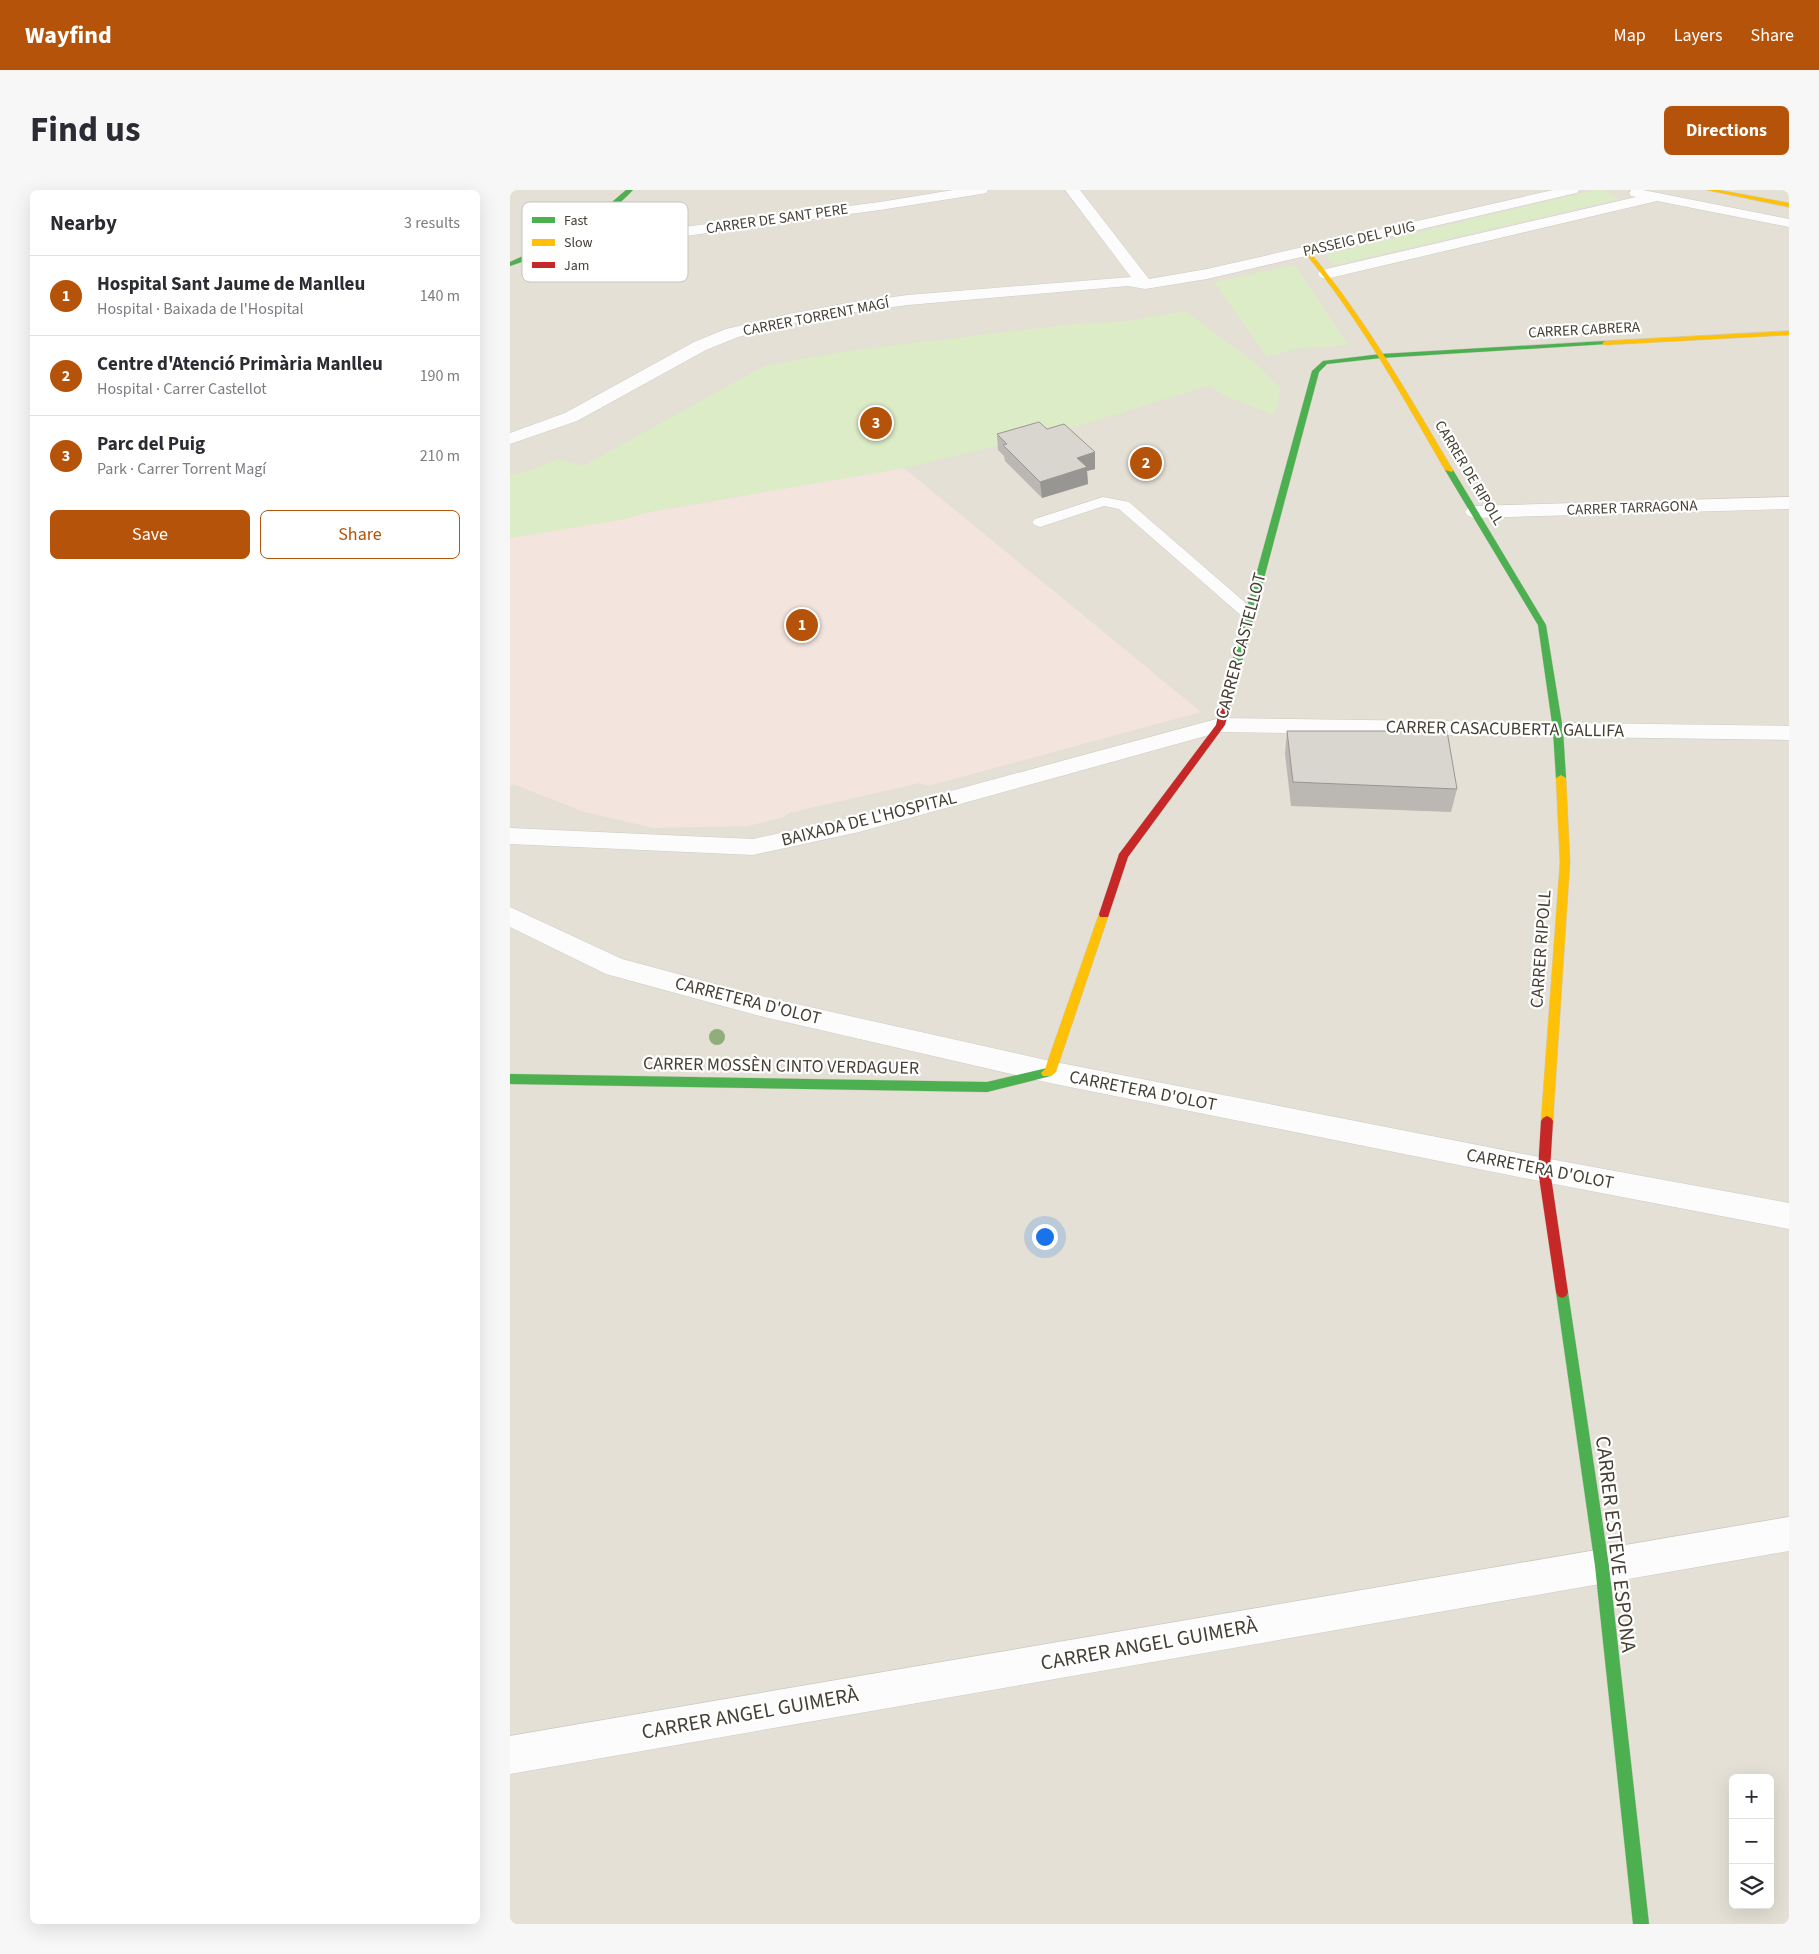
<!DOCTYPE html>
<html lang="en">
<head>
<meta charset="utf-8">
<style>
  body { margin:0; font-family:"Source Sans 3",sans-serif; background:#f7f7f7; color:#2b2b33 }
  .controls { position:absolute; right:15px; bottom:15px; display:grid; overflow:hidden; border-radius:8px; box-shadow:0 5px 20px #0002 }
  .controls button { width:45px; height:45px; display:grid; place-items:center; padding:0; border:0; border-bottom:1px solid #e1e1e2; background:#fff; color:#2b2b33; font:25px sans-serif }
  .you { position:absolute; left:534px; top:1046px; width:18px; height:18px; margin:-12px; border:4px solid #fff; border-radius:50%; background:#1a73e8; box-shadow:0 0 0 8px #1a73e833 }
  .badge { display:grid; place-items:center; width:32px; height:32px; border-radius:50%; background:#b45309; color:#fff; font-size:16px; font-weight:700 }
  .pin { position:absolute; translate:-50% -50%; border:2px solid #fff; box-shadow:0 1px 5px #0006 }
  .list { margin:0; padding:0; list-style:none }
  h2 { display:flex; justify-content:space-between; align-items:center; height:65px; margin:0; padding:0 20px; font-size:21px }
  h2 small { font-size:16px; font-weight:400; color:#7c7c81 }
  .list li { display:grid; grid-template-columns:32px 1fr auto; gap:15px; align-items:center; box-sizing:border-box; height:80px; padding:0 20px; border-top:1px solid #e1e1e2 }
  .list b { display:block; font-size:19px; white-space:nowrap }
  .list p { margin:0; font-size:16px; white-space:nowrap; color:#7c7c81 }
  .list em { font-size:16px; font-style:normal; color:#7c7c81 }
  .actions { display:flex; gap:10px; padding:15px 20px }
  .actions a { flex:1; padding:11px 0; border:1px solid #b45309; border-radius:8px; text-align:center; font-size:18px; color:#b45309 }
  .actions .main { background:#b45309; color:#fff }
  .icon { flex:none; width:28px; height:28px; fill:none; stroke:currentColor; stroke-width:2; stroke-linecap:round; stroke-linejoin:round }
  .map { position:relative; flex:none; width:1279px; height:1734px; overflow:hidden; border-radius:8px }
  header { display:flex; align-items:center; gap:30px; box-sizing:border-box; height:70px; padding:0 25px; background:#b45309; color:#fff }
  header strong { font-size:24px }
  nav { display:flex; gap:28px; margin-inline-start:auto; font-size:18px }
  .intro { display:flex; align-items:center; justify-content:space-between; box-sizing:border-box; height:120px; padding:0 30px }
  h1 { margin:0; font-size:35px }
  .button { padding:12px 22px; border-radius:8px; background:#b45309; color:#fff; font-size:18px; font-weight:700 }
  main { display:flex; gap:30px; padding:0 30px }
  aside { flex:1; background:#fff; border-radius:8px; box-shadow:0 5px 20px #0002 }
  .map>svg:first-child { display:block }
  .residential { fill:#e4e0d5; fill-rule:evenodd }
  .medical { fill:#f3e4de }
  .green { fill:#dcecc6 }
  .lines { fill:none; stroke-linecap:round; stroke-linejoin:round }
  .lane-casing { stroke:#cecbc5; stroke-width:1 }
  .street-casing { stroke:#cecbc5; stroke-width:1 }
  .fast-casing { stroke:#cfcbbe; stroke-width:1 }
  .slow-casing { stroke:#cfcbbe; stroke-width:1 }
  .jam-casing { stroke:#cfcbbe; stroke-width:1 }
  .lane { fill:#fdfcfc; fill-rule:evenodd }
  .street { fill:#fdfcfc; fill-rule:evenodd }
  .fast { fill:#4caf50; fill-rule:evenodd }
  .slow { fill:#ffc107; fill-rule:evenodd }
  .jam { fill:#c62828; fill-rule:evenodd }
  .tree { fill:#90ae7c }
  .wall { fill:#bbb8b3 }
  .shaded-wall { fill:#989692 }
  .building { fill:#d9d6d0; stroke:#989692 }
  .labels { text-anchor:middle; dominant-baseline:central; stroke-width:4.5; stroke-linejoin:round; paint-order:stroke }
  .far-street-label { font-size:15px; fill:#453f34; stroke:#fff }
  .street-label { font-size:18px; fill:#453f34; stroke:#fff }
  .near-street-label { font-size:21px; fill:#453f34; stroke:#fff }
  .key { fill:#fff; stroke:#c7c5c2; stroke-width:1 }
  .key-label { font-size:14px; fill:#453f34 }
</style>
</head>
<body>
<header>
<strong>Wayfind</strong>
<nav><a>Map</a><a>Layers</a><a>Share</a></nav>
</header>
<div class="intro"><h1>Find us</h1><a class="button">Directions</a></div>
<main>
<aside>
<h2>Nearby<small>3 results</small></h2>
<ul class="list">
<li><span class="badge">1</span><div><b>Hospital Sant Jaume de Manlleu</b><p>Hospital · Baixada de l'Hospital</p></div><em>140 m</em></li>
<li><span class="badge">2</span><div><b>Centre d'Atenció Primària Manlleu</b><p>Hospital · Carrer Castellot</p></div><em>190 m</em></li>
<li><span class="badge">3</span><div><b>Parc del Puig</b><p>Park · Carrer Torrent Magí</p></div><em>210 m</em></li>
</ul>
<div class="actions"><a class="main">Save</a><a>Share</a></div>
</aside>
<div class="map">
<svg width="1279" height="1734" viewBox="0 0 1279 1734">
  <rect width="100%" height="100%" fill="#f0eee8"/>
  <!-- residential -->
  <path class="residential" d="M0 0H1279V1734H0ZM1223 1588H1260V1715H1223Z"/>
  <!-- medical -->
  <polygon class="medical" points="394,278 691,522 418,596 410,593 279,623 271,628 238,636 144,638 74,622 3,594 0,597 0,347 116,329 133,323"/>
  <!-- green -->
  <g class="green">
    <polygon points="1085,0 1094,0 1109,9 824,75 815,65"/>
    <polygon points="785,75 838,155 789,158 757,167 704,92"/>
    <polygon points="675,121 744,172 771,199 764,225 711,204 701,195 555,240 394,278 133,323 116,329 0,348 0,285 18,281 48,269 73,276 254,176 336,161 563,134 618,131"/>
  </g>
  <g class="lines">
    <defs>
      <polygon id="lane" points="593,307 619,312 746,422 748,425 746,428 734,428 609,319 594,316 530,337 525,335 522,332 525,329"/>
      <g id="street">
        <polygon points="443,0 478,0 476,3 471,4 370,20 33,65 28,63 25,60 28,57 33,55 370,12"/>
        <polygon points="555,0 570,0 639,89 697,79 1043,0 1069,0 1067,3 1062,4 697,89 635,99 618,96 398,115 338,123 279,134 228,147 196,160 67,231 0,254 0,243 55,223 184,152 216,139 279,124 338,113 398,105 621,87"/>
        <polygon points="1121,0 1133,0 1279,29 1279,37 1147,11 816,89 810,87 808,84 810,81 816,79 1126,7 1121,6 1119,3"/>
        <polygon points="1279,307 1279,319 965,328 958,326 955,322 958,318 965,316"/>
        <polygon points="710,528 1279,536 1279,550 710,542 349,642 243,665 0,654 0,638 243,649 349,626"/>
        <polygon points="0,717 112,769 246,805 540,871 1034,968 1279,1013 1279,1039 1034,992 540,893 246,825 96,784 0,737"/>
        <polygon points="1279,1327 1279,1361 0,1584 0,1546"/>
      </g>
      <g id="fast">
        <path d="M116 0H123C93 32 41 63 0 76V72C43 53 82 31 116 0Z"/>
        <polygon points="1095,151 1098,153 1097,154 871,168 817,174 809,182 720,516 718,518 712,518 710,516 802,181 813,171 871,164"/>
        <polygon points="936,278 943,280 1036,435 1053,540 1056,588 1054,590 1051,591 1046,588 1043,540 1028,435 935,280"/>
        <polygon points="537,878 541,880 543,883 541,886 477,902 0,894 0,884 477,892"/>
        <polygon points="1052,1096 1056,1098 1058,1102 1099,1376 1139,1734 1123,1734 1085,1376 1046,1102 1048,1098"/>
      </g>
      <g id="slow">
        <polygon points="1197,0 1209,0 1279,13 1279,17"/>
        <path d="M795 61H799C855 128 898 204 943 280L942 282 935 280C892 205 850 130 795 63Z"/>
        <polygon points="1279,141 1279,145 1095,155 1092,153 1095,151"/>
        <polygon points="1051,585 1056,588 1060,672 1043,931 1041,934 1033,934 1031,931 1050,672 1046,588"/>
        <polygon points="594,720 599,724 546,882 541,886 533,886 531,883 535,879 589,724"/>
      </g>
      <g id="jam">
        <polygon points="715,513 720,516 715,535 618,667 598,727 590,727 589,724 609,664 706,535 710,516"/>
        <polygon points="1037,926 1041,928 1043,931 1040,980 1058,1102 1056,1106 1052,1108 1048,1106 1046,1102 1028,980 1031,931 1033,928"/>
      </g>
    </defs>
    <!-- lane casing -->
    <use href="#lane" class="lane-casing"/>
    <!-- street casing -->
    <use href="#street" class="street-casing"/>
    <!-- fast casing -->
    <use href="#fast" class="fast-casing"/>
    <!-- slow casing -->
    <use href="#slow" class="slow-casing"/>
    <!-- jam casing -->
    <use href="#jam" class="jam-casing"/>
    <!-- lane -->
    <use href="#lane" class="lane"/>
    <!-- street -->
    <use href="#street" class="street"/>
    <!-- fast -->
    <use href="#fast" class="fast"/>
    <!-- slow -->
    <use href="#slow" class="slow"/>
    <!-- jam -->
    <use href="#jam" class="jam"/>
  </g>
  <!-- trees -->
  <circle class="tree" cx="207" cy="847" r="8"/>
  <!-- wall -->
  <g class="wall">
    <polygon points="487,244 585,262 585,279 577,281 578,294 532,308 495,271 494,266 488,260"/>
    <polygon points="777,541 947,599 941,622 781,616 775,564"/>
  </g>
  <!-- shaded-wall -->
  <polygon class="shaded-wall" points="585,262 585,279 577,281 578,294 532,308 530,292 567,268"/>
  <!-- building -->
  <g class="building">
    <polygon points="529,232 537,239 554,234 585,262 567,268 577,277 530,292 493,255 497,254 487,244"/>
    <polygon points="777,541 937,541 947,599 783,592"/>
  </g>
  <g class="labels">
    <!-- far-street labels -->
    <g class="far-street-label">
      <text transform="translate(267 29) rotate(-8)">CARRER DE SANT PERE</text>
      <text transform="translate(849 49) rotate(-13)">PASSEIG DEL PUIG</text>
      <text transform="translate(306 127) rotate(-11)">CARRER TORRENT MAGÍ</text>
      <text transform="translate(1074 140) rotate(-3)">CARRER CABRERA</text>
      <text transform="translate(959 283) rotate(59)">CARRER DE RIPOLL</text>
      <text transform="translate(1122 318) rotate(-2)">CARRER TARRAGONA</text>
    </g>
    <!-- street labels -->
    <g class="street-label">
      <text transform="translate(731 456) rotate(-75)">CARRER CASTELLOT</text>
      <text transform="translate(995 539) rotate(1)">CARRER CASACUBERTA GALLIFA</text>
      <text transform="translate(359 629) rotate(-14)">BAIXADA DE L'HOSPITAL</text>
      <text transform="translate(1031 759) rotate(-86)">CARRER RIPOLL</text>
      <text transform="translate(238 811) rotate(14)">CARRETERA D'OLOT</text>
      <text transform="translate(271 876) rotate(1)">CARRER MOSSÈN CINTO VERDAGUER</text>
      <text transform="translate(633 901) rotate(11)">CARRETERA D'OLOT</text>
      <text transform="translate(1030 979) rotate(11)">CARRETERA D'OLOT</text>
    </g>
    <!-- near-street labels -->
    <g class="near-street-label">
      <text transform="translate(1106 1354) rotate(83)">CARRER ESTEVE ESPONA</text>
      <text transform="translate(639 1454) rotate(-10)">CARRER ANGEL GUIMERÀ</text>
      <text transform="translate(240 1523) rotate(-10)">CARRER ANGEL GUIMERÀ</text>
    </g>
  </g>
  <!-- legend -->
  <rect x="12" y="12" width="166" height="80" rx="8" class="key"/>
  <rect x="22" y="27" width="23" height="6" fill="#4caf50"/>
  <rect x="22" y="49" width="23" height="7" fill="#ffc107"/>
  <rect x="22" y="72" width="23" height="6" fill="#c62828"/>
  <g class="key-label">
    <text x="54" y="35">Fast</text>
    <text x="54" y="57">Slow</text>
    <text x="54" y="80">Jam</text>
  </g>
</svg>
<div class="controls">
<button>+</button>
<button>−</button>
<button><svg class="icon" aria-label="layers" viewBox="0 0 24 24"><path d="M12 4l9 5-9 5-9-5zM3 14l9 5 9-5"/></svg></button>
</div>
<div class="you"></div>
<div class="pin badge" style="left:292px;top:435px">1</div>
<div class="pin badge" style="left:636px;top:273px">2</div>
<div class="pin badge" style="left:366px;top:233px">3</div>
</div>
</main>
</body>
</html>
